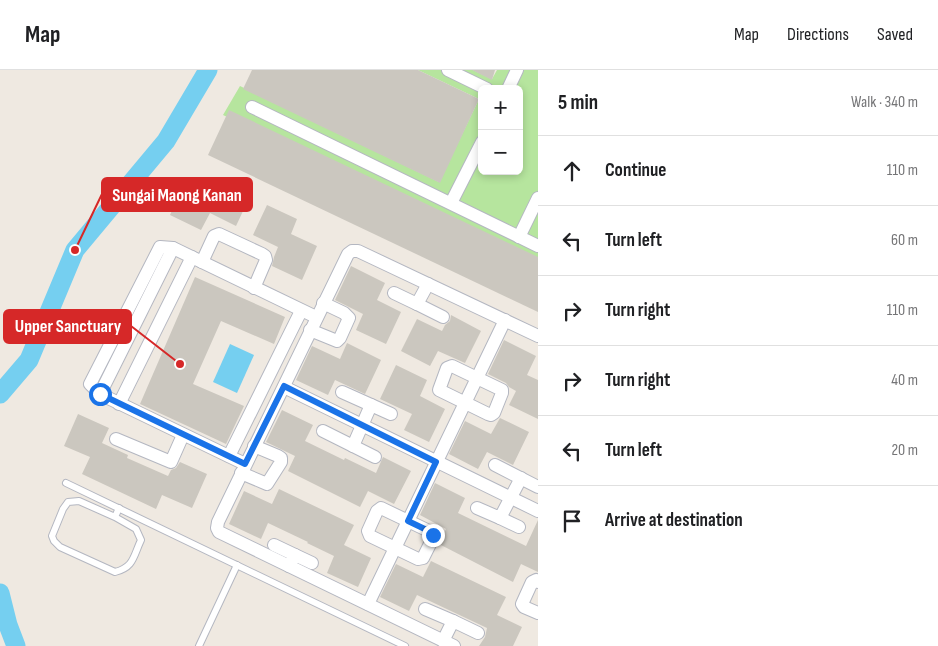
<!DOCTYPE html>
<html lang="en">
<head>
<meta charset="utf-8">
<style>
  body { margin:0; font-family:"Sofia Sans Condensed",sans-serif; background:#f2f2f2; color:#202124 }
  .controls { position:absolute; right:15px; top:15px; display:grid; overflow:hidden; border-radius:8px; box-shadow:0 2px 8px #0003 }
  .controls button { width:45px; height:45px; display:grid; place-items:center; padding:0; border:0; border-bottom:1px solid #e0e0e0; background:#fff; color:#202124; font:25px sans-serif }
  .stop { position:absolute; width:15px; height:15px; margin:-11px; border:4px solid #1a73e8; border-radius:50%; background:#fff }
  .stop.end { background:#1a73e8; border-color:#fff; box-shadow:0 1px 5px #0008 }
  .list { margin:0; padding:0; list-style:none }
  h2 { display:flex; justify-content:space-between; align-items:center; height:65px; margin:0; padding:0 20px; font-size:21px }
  h2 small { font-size:16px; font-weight:400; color:#757577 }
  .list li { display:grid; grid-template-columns:32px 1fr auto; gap:15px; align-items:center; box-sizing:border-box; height:70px; padding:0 20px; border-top:1px solid #e0e0e0 }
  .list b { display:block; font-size:19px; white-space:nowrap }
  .list em { font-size:16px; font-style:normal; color:#757577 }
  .icon { flex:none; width:28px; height:28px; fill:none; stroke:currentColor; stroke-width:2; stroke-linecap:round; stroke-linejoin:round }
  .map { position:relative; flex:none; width:538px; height:576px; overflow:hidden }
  header { display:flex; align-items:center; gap:30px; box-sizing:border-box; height:70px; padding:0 25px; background:#fff; border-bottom:1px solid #e0e0e0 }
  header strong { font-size:24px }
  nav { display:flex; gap:28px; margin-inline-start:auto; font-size:18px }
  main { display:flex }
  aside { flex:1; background:#fff }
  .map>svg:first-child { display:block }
  .green { fill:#b6e59e }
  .water { fill:#75cff0 }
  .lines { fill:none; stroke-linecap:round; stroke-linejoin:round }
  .river { stroke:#75cff0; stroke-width:19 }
  .building { fill:#cbc7bf }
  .lane-casing { stroke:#b4b7c1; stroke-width:8 }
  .street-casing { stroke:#b4b7c1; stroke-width:14 }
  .lane { stroke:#fff; stroke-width:6 }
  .street { stroke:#fff; stroke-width:12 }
  .route { stroke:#1a73e8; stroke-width:6 }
  .leader { fill:none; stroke:#d62828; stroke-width:2 }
  .callout-dot { fill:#d62828; stroke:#fff; stroke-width:2 }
  .callout { fill:#d62828; stroke:#d62828; stroke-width:2 }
  .callout-label { font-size:18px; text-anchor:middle; font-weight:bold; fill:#fff }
</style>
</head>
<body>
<header>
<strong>Map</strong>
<nav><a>Map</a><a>Directions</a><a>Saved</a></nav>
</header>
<main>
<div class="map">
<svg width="538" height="576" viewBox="0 0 538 576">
  <rect width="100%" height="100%" fill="#efe9e1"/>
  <!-- green -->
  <polygon class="green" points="418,0 444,0 482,19 482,101 519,101 519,19 488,19 449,0 473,0 492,9 497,0 538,0 538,196 223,45 240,16 439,112 479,29"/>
  <!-- water -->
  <polygon class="water" points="230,274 254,285 237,323 213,312"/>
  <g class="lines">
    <!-- river -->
    <g class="river">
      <polyline points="0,324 29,290 75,180 166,71 208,0"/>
      <polyline points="0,523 8,555 16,576"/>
    </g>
  </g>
  <!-- building -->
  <g class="building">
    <polygon points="252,0 418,0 479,29 440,113 243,19"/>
    <polygon points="472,0 495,0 492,10"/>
    <polygon points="229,40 538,187 538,242 208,85"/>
    <polygon points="221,109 251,124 236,156 210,143 201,160 170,145 186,111 213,124"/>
    <polygon points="267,135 297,149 291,164 317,176 302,210 272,196 274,187 278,177 253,165"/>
    <polygon points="351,196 385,213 377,230 401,242 386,274 356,260 363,244 335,230"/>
    <polygon points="195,207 285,247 274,274 221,251 193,314 244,336 226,374 140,334"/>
    <polygon points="451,245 481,261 465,293 438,281 430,296 401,281 417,249 442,261 445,255 450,251"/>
    <polygon points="504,270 536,286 527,305 538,310 538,349 509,335 516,321 509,317 506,313 488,304"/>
    <polygon points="347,273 381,290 365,324 335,310 328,325 296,310 312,276 340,289"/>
    <polygon points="396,295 427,310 420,326 445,339 429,372 404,360 412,344 380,329"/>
    <polygon points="282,340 313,355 305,371 344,390 345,388 376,403 383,387 411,401 394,434 368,421 360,437 288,401 295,386 266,372"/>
    <polygon points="78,344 109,358 102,373 128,385 127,388 168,406 171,400 176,398 180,392 207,404 192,438 162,425 156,439 82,404 90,387 64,376"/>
    <polygon points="500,348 529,362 513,395 487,382 478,399 449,384 465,351 491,364"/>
    <polygon points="435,413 465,428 458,443 526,476 538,450 538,502 521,494 513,512 439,474 446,459 420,445"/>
    <polygon points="279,419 354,455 344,475 371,488 358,517 327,503 334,486 307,473 308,472 268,453 261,469 229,454 244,421 272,434"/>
    <polygon points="431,491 506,527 497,545 522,557 513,576 479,576 485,567 487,558 417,525 409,541 380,527 396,494 423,507"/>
  </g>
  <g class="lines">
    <defs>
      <g id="lane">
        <polyline points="66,413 405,576"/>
        <path d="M115 447 136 459 141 470C133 487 134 497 115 502L60 477 54 471 52 466 63 439 68 432 79 431 115 447 119 438"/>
        <polyline points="199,576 237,495"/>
      </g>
      <g id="street">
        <polyline points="448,0 487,19"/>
        <polyline points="508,19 517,0"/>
        <polyline points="252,37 538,176"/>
        <polyline points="451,133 482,72"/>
        <polyline points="519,167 538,128"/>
        <polyline points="202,192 214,166 219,164 262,184 265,186 266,190 254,218"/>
        <polyline points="394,223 417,234 428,214"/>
        <polyline points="417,234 443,247"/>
        <polyline points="310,260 337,271 340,268 349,248 344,243 323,233"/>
        <polygon points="452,296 502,320 502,323 494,343 491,345 488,344 439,320 447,298"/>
        <polyline points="284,317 538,441"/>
        <polyline points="342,322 371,335"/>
        <polyline points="100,324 173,178"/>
        <polyline points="119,334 192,187"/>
        <polyline points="323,361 353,376 371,335 391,344"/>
        <polyline points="116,369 171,392 183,365"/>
        <polyline points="353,376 375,387"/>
        <polyline points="229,386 301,241"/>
        <polyline points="245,394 100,324 90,314 160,177 173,178 316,247"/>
        <polyline points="495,395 538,417"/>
        <polyline points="241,403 267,414 281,392 281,388 278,386 254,376"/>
        <polygon points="381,438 431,462 433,468 423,488 418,489 370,466 368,461 377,441"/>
        <polyline points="477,438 500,448 521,408"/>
        <polyline points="500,448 519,457"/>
        <polyline points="274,475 295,485"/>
        <polyline points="289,496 295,485 312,493"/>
        <polyline points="538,512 536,510 532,512 522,534 524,537 538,543"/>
        <polyline points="368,534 505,250"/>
        <polyline points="425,539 453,551"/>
        <polyline points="443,571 453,551 478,563"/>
        <polyline points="454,576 219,462 217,458 218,452 348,184 352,181 358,181 538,266"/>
      </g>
    </defs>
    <!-- lane casing -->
    <use href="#lane" class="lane-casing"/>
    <!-- street casing -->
    <use href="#street" class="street-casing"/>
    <!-- lane -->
    <use href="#lane" class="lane"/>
    <!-- street -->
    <use href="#street" class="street"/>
  </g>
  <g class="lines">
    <!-- route -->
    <polyline class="route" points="100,324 245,394 284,316 436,392 408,451 431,462 433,465"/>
  </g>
  <!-- callouts -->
  <path class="leader" d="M75 180L102 124M180 294L131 256"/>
  <g class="callout-dot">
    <circle cx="75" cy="180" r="5"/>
    <circle cx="180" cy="294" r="5"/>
  </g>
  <g class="callout">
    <rect x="102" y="108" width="150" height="33" rx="5"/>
    <rect x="4" y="240" width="127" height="33" rx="5"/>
  </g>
  <g class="callout-label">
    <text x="177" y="131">Sungai Maong Kanan</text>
    <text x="68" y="262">Upper Sanctuary</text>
  </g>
</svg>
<div class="controls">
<button>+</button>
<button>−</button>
</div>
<div class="stop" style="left:100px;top:324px"></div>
<div class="stop end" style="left:433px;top:465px"></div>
</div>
<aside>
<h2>5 min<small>Walk · 340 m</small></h2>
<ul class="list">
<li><svg class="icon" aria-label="ahead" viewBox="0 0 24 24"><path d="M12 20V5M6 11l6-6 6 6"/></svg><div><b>Continue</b></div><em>110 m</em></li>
<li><svg class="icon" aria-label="left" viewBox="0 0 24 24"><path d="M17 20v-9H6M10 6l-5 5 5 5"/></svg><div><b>Turn left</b></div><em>60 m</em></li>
<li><svg class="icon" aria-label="right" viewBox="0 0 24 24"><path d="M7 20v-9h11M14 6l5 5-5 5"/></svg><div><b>Turn right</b></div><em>110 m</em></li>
<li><svg class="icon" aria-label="right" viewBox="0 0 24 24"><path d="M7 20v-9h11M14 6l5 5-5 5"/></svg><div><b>Turn right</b></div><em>40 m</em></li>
<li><svg class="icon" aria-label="left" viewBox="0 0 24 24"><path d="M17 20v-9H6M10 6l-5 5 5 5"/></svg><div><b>Turn left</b></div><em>20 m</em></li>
<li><svg class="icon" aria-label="arrive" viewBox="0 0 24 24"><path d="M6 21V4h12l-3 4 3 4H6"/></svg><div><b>Arrive at destination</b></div></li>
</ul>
</aside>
</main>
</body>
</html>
